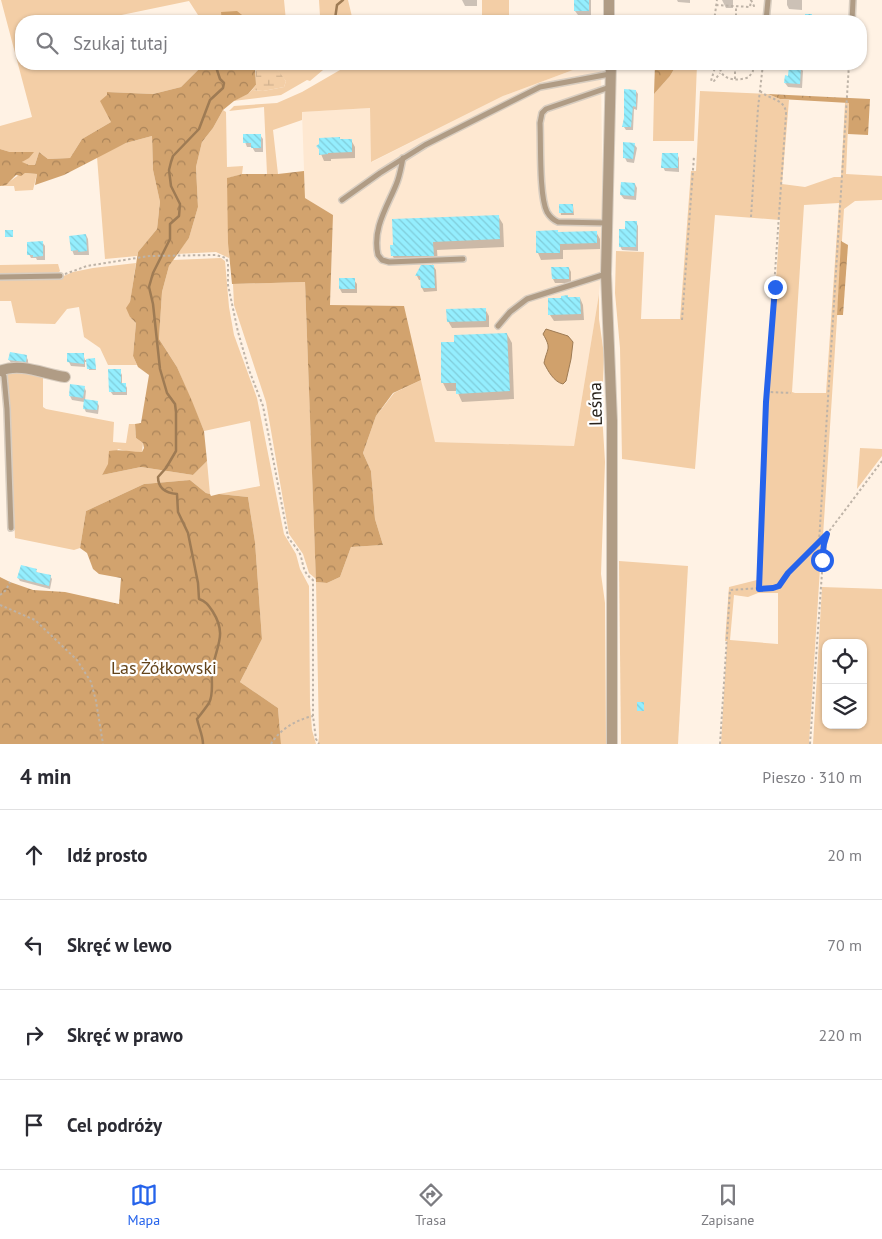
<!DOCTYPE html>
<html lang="pl">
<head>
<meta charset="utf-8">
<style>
  body { margin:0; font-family:"PT Sans",sans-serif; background:#f7f7f7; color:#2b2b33 }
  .controls { position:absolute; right:15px; bottom:15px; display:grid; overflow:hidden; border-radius:10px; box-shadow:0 1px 4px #0004 }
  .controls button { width:45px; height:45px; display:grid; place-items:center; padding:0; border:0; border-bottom:1px solid #e1e1e2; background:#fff; color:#2b2b33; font:25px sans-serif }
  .stop { position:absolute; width:15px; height:15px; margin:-11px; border:4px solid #2563eb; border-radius:50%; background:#fff }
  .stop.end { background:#2563eb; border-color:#fff; box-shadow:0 1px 5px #0008 }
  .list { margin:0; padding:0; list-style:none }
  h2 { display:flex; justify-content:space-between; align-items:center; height:65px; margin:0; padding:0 20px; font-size:21px }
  h2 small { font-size:16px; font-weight:400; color:#7c7c81 }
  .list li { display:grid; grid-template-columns:32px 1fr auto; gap:15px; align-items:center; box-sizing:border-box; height:90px; padding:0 20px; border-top:1px solid #e1e1e2 }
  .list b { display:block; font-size:19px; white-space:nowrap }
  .list em { font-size:16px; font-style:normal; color:#7c7c81 }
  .icon { flex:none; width:28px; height:28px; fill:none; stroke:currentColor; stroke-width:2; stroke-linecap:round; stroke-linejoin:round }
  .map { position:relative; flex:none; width:882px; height:744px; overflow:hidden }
  .search { position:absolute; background:#fff; box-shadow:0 1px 4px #0004; left:15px; right:15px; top:15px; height:55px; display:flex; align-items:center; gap:12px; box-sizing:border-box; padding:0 18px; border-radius:20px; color:#7c7c81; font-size:19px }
  .sheet { height:425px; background:#fff }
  nav { display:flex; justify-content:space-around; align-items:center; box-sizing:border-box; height:70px; border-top:1px solid #e1e1e2; background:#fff; font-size:14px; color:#7c7c81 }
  nav a { display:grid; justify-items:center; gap:2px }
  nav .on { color:#2563eb }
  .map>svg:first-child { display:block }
  .built { fill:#fee8d1 }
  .grass { fill:#f3cea6; fill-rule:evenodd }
  .forest { fill:url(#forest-crowns) }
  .wetland { fill:url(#wetland-marsh) }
  .water { fill:#d0a16c; stroke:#9e7b54 }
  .shadow { fill:#0003 }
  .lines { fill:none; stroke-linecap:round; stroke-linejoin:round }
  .stream { stroke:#9e7b54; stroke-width:2.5 }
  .building { fill:url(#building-back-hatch) }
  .lane-casing { stroke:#d8cdc0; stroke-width:8 }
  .street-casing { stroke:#d8cdc0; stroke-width:12 }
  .path { stroke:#beb3a7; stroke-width:2; stroke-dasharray:2.5 2.5; stroke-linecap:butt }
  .lane { stroke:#b09c85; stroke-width:5 }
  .street { stroke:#b09c85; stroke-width:10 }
  .route { stroke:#2563eb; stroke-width:6 }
  .labels { text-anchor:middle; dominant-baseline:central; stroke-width:4.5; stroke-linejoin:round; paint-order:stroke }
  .street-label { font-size:18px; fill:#29231c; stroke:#fff }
  .park-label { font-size:18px; fill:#63431a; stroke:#fff }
</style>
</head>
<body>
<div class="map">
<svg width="882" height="744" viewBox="0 0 882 744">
  <defs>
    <pattern id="forest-crowns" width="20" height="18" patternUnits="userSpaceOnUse" patternTransform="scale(1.25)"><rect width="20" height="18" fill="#d2a36e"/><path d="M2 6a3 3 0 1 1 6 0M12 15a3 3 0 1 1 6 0" fill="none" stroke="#aa845a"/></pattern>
    <pattern id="wetland-marsh" width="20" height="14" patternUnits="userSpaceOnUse" patternTransform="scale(1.25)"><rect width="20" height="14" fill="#f3cea6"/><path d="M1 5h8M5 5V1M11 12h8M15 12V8" fill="none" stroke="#d0b18e"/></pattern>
    <pattern id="building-back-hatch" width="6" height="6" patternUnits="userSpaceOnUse" patternTransform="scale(1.25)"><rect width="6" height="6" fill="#94eefe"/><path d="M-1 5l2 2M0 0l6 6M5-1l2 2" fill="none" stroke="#80ccd9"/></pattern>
  </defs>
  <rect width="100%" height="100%" fill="#fff2e4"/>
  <!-- built -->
  <polygon class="built" points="573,70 601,71 603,250 599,294 574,446 434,442 330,306 333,215 305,198 302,112 370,108 372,162 503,96"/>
  <!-- grass -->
  <g class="grass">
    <polygon points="1,0 284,0 286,21 246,21 247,19 222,12 222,21 170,21 198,15 189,1 107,18 107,21 21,21 21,64 204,64 181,87 153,94 107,92 111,122 82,139 70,158 48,159 39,152 35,165 29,165 21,163 33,152 10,152 0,149 0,126 32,117"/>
    <polygon points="319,0 348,0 353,21 313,21 320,16"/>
    <rect x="482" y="0" width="27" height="21"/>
    <path d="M255 64H337L323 70 310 81 307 80 281 95 233 101 248 94 252 90 263 91 284 87 286 81C275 68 274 62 256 68Z"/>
    <polygon points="385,64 573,64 573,70 503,96 371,162 370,108 302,112 302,120 273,130 278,174 267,174 264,107 229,111 234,106 277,103 302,92 340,70 361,66"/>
    <polygon points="677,64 697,64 694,141 653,141 654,94 670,76"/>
    <path d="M700 91 768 94 780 99 789 100 782 184 805 187 834 177H841L845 103H849L846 174 882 176V200L855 201 844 209 823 536 817 542V546L825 538 820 568 809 744H721L727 641H725L729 587 757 580 758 570 761 574 768 400 780 220 715 215 695 469 622 459 620 348 615 293 616 251 644 252 641 319H680L691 171H696ZM839 203 826 393H795L792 392 804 205ZM758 593H778V644L730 640 734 595 748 597Z"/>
    <polygon points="223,110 226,112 227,167 243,166 242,174 228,178 229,258 216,252 177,254 189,238 198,207 196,167 202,142 213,128"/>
    <polygon points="152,136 153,170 160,202 157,229 138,252 137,256 105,259 97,157 126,143"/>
    <path d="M25 173 37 174 33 190 15 191 14 186H0C10 184 13 176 25 173Z"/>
    <polygon points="221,258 225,261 229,307 234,335 257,398 284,534 296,554 300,569 309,586 310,704 312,730 316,744 281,744 278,708 240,682 262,639 255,542 248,497 219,494 260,486 250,421 204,431 177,367 159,339 162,292 169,266 173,260"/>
    <polygon points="136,263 130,303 130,317 136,323 133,356 137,365 108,365 100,348 84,337 79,307 67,309 55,324 16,323 11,301 0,301 0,279 59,278 73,272 93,268"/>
    <polygon points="58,264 60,271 58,273 0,274 0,265"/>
    <polygon points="305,282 316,579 309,573 303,554 289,534 266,402 234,305 233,284"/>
    <polygon points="599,294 599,319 604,355 602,413 605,462 601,574 605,603 606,744 318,744 319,737 316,582 327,583 340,577 351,547 383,545 375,519 371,471 363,453 376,416 394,393 421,380 435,442 574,446"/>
    <polygon points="10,369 43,375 43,407 46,409 114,422 113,442 126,443 129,424 135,424 136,438 143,443 142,452 130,452 118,449 102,475 141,467 193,475 207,461 210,494 206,493 190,480 144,484 86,511 80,548 74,550 15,538 10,405 6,372"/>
    <polygon points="860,448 882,449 882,456 857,489"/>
    <polygon points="619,561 688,566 678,744 621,744"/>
    <path d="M822 587 882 589V744H813ZM826 643H863V725H826Z"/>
  </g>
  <!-- forest -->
  <g class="forest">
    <polygon points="237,11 247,19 246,21 222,21 221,12"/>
    <path d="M204 64H255L256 85 248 94 234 101 223 110 213 128 202 142 196 167 198 207 189 238 169 266 162 292 159 339 177 367 192 401 204 431 207 461 193 475 141 467 102 475 108 464 109 451C120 449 130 452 142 452L144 448 143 443 136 438 135 424 141 423 149 375 138 367 133 356 136 323 130 317 126 308 130 302 138 252 157 229 160 202 153 170 152 136 126 143 64 175 35 185 37 174 25 173 21 176 16 175 6 185 0 186V149L10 152H34L29 158 22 162 29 165H35L39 152 48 159 70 158 82 139 111 122 100 101 107 95V92L153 94 181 87Z"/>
    <polygon points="655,64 677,64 670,76 654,94"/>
    <polygon points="768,94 870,99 868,135 848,134 849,103 780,99"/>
    <polygon points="304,171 305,198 333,215 330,305 404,306 421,380 393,393 376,416 363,453 371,471 375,519 383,545 351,547 340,577 327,583 316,582 305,282 232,284 228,243 227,178 242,174 278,174"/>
    <polygon points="841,241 848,245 843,315 837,315"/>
    <polygon points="190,480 206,493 210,494 211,496 219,494 248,497 255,542 262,639 240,682 278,708 281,744 0,744 0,577 10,582 33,590 65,592 119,604 121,578 99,574 93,569 87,553 80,548 86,511 144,484"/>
  </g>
  <!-- wetland -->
  <polygon class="wetland" points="266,65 276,68 286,81 284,87 263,91 252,90 256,85 256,68"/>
  <!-- water -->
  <path class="water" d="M546 329 568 336 573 342 571 359 566 381 563 384C554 382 548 371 544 363 547 348 552 349 543 334Z"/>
  <!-- shadow -->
  <g class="shadow">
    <polygon points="462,0 477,0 477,6 465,6"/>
    <polygon points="575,0 591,0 591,15 578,15 575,11"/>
    <polygon points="677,0 690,0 690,3 678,2"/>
    <polygon points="722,0 733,0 733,8 726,8"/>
    <polygon points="787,0 802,0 802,10 789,9 787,5"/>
    <polygon points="829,16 838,17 839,21 829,21"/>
    <polygon points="800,67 803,71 802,88 788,87 785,83"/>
    <polygon points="636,91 638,94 637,110 634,109 633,130 626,130 624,127"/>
    <polygon points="260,135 263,139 263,152 255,152 252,147 247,147 245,142"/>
    <polygon points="340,140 351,140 355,147 355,158 331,159 331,161 324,161 318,147 320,144"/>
    <polygon points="634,144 637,148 634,163 627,162 625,158"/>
    <polygon points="677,154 679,158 679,172 665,171 663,167"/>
    <polygon points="635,184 637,188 636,200 624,199 621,195"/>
    <polygon points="560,206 573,206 574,215 561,215"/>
    <polygon points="498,216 503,224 504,247 437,250 438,264 397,263 392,255"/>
    <polygon points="636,222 638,226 638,251 622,250 620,246 626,230"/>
    <polygon points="537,232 596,232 600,239 600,249 563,250 563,259 541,260 538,253"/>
    <polygon points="86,235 88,239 89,255 74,255 72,250"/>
    <polygon points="42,242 45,246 45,260 37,260 36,258 31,258 29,254"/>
    <polygon points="432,264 436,270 437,291 424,292 422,288 422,280 419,280 417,276 422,266 432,266"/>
    <polygon points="553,268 569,268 571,272 571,283 555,283 553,279"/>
    <polygon points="354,280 357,284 357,293 342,293 340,289"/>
    <polygon points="580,298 583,305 584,320 554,321 550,315 568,299"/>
    <polygon points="485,309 489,316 489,327 452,328 448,321"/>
    <polygon points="507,334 512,343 514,399 462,402 457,391 447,391 443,383 455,343"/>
    <polygon points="83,354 85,360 94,360 96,370 89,370 88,362 85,362 85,367 71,366 69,362"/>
    <polygon points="26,356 28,360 28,365 12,364 9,360"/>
    <polygon points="120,371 122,375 122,384 125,384 127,388 127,395 113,395 110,391"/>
    <polygon points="84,387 86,391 85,400 97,402 99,406 98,414 86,412 84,408 84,402 72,400 70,396"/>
    <polygon points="36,571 38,573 50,576 52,579 50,589 20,581 18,578"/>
  </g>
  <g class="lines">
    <!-- stream -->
    <g class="stream">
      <polyline points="332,21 335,19 337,5 343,0"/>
      <path d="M203 744C203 736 199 728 197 719 201 714 205 709 209 703 214 694 211 682 212 672 215 647 228 636 213 612 209 606 206 601 199 599L198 583 188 533 178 512 177 494C166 493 158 489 158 477L166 468 176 451V412L175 404 167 393 160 369 153 304 149 287 153 273 170 239V224L179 216 180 204 171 186 169 170 171 162 173 156 199 129 210 100 223 88 224 83 220 79 217 70 221 64"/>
    </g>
  </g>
  <!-- building -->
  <g class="building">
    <rect x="574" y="0" width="15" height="11"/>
    <rect x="805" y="14" width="7" height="7"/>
    <polygon points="789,65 801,66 800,84 784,83 785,75 788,76"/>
    <polygon points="624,89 636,90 636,107 633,106 631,127 622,127 624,118"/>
    <polygon points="243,134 261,134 261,148 251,148 251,143 243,143"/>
    <polygon points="340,137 340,139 352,139 352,152 328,153 328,154 319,155 319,149 316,146 319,144 319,138"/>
    <polygon points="623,142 635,143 633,159 623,158"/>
    <polygon points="662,153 678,153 678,168 661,168"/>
    <polygon points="621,182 635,183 634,196 620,195"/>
    <rect x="559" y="204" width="14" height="9"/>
    <polygon points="499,215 500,239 433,242 434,256 391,256 390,245 393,245 392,219"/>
    <polygon points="625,221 637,221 636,247 619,247 619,229 625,229"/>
    <rect x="5" y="230" width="8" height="7"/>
    <polygon points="558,230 558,232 597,231 597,243 560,244 560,253 536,253 536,231"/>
    <polygon points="86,234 87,251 78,252 78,250 71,251 69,236"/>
    <polygon points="43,241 43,256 33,257 33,255 27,255 27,242"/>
    <polygon points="421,265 434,265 435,288 421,288 420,276 415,276"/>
    <polygon points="551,267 569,267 569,279 552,279"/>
    <rect x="339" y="278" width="16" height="11"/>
    <polygon points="568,295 568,297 580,297 581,314 548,315 548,298 561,298 561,296"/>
    <polygon points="486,308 486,321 447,322 446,309"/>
    <polygon points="507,333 510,391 456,394 456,383 441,383 441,342 454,342 454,335"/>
    <polygon points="10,352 27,355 26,362 8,360"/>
    <polygon points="67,353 84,353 84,364 67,362"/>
    <polygon points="95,358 96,369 87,369 86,359"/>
    <polygon points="108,369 121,369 121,383 126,383 126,392 109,392"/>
    <polygon points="70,384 85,386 83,398 69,396"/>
    <polygon points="84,399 98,401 97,410 83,409"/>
    <polygon points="21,565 37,569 36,572 51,575 49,586 17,578"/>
    <rect x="637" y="702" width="7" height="9"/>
  </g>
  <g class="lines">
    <defs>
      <g id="lane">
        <polyline points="766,21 768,0"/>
        <polyline points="852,21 853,0"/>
        <path d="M403 158C401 167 400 176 396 185 387 207 372 229 378 255L382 260 389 262 463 259"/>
        <polyline points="342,200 380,173 425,145 540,87 610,74"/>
        <path d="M607 223 558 222C553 220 550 217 547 212 539 196 541 143 540 123L542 113 546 109 610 87"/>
        <polyline points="0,277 60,276"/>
        <polyline points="498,326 510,312 527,299 606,274"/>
        <polyline points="0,371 4,376 7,409 11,528"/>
      </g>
      <g id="street">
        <polyline points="609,0 609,21"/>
        <polyline points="611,64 606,274 612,421 612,744"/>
        <path d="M0 371C20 362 44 374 65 377"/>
      </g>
    </defs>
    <!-- lane casing -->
    <use href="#lane" class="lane-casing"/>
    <!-- street casing -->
    <use href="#street" class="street-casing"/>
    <!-- path -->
    <g class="path">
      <polyline points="751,0 754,6 751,6"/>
      <polyline points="716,5 750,7 751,0"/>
      <polyline points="714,21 717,0"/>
      <polyline points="736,21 736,6"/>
      <polyline points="716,64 711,81 714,81 720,73"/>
      <path d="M720 64C718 80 737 82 749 77L753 71 752 64"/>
      <polyline points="735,79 735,64"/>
      <polyline points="751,217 758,108 763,64"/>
      <path d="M65 274 87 266 149 256 216 255 226 258 228 263V285L238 332 249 370 263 406 288 537C291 542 297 548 300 554 304 565 302 572 313 580V716L316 739 319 744"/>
      <polyline points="682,320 694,156"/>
      <polyline points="767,389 770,392 791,393"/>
      <polyline points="819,542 849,64"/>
      <path d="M759 589 766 402 786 114C786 99 770 100 760 91"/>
      <polyline points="0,595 6,590 10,582"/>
      <polyline points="0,605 35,620 77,660 91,682 96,701 103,744"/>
      <path d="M271 744C280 729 296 720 313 716"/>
      <polyline points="720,744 730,590 777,587 788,573 826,534"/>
      <polyline points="810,744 824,544 827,534 882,461"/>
    </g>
    <!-- lane -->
    <use href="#lane" class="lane"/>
    <!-- street -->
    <use href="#street" class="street"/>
  </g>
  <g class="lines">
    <!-- route -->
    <polyline class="route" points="775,287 766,402 759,589 773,588 779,586 788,573 827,534 824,544 822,560"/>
  </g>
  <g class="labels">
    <!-- street labels -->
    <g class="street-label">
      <text transform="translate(595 404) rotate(-91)">Leśna</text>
    </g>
    <!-- park labels -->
    <g class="park-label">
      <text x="164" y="667">Las Żółkowski</text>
    </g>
  </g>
</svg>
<div class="controls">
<button><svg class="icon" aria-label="locate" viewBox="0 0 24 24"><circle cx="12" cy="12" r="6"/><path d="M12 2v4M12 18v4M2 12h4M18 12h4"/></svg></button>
<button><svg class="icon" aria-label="layers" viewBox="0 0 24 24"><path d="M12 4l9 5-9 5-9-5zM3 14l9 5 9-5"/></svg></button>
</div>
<div class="stop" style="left:822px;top:560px"></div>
<div class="stop end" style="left:775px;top:287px"></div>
<div class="search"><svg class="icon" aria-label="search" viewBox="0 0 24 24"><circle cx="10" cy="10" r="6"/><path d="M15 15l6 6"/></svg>Szukaj tutaj</div>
</div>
<section class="sheet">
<h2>4 min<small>Pieszo · 310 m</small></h2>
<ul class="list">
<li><svg class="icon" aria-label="ahead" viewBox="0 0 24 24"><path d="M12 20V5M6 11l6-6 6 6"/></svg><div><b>Idź prosto</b></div><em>20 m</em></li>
<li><svg class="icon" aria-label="left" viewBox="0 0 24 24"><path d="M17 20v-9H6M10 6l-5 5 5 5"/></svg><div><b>Skręć w lewo</b></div><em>70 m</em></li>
<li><svg class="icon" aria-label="right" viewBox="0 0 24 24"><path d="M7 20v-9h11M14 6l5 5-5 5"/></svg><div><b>Skręć w prawo</b></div><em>220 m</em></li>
<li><svg class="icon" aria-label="arrive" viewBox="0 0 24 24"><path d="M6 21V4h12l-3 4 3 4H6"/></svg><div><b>Cel podróży</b></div></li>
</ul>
</section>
<nav>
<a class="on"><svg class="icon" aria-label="map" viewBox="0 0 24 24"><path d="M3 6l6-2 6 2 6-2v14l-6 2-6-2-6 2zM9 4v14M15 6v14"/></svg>Mapa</a>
<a><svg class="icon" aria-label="directions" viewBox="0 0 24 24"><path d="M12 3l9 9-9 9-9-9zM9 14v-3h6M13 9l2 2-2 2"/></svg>Trasa</a>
<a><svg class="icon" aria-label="saved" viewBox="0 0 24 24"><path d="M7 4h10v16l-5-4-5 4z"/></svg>Zapisane</a>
</nav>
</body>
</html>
